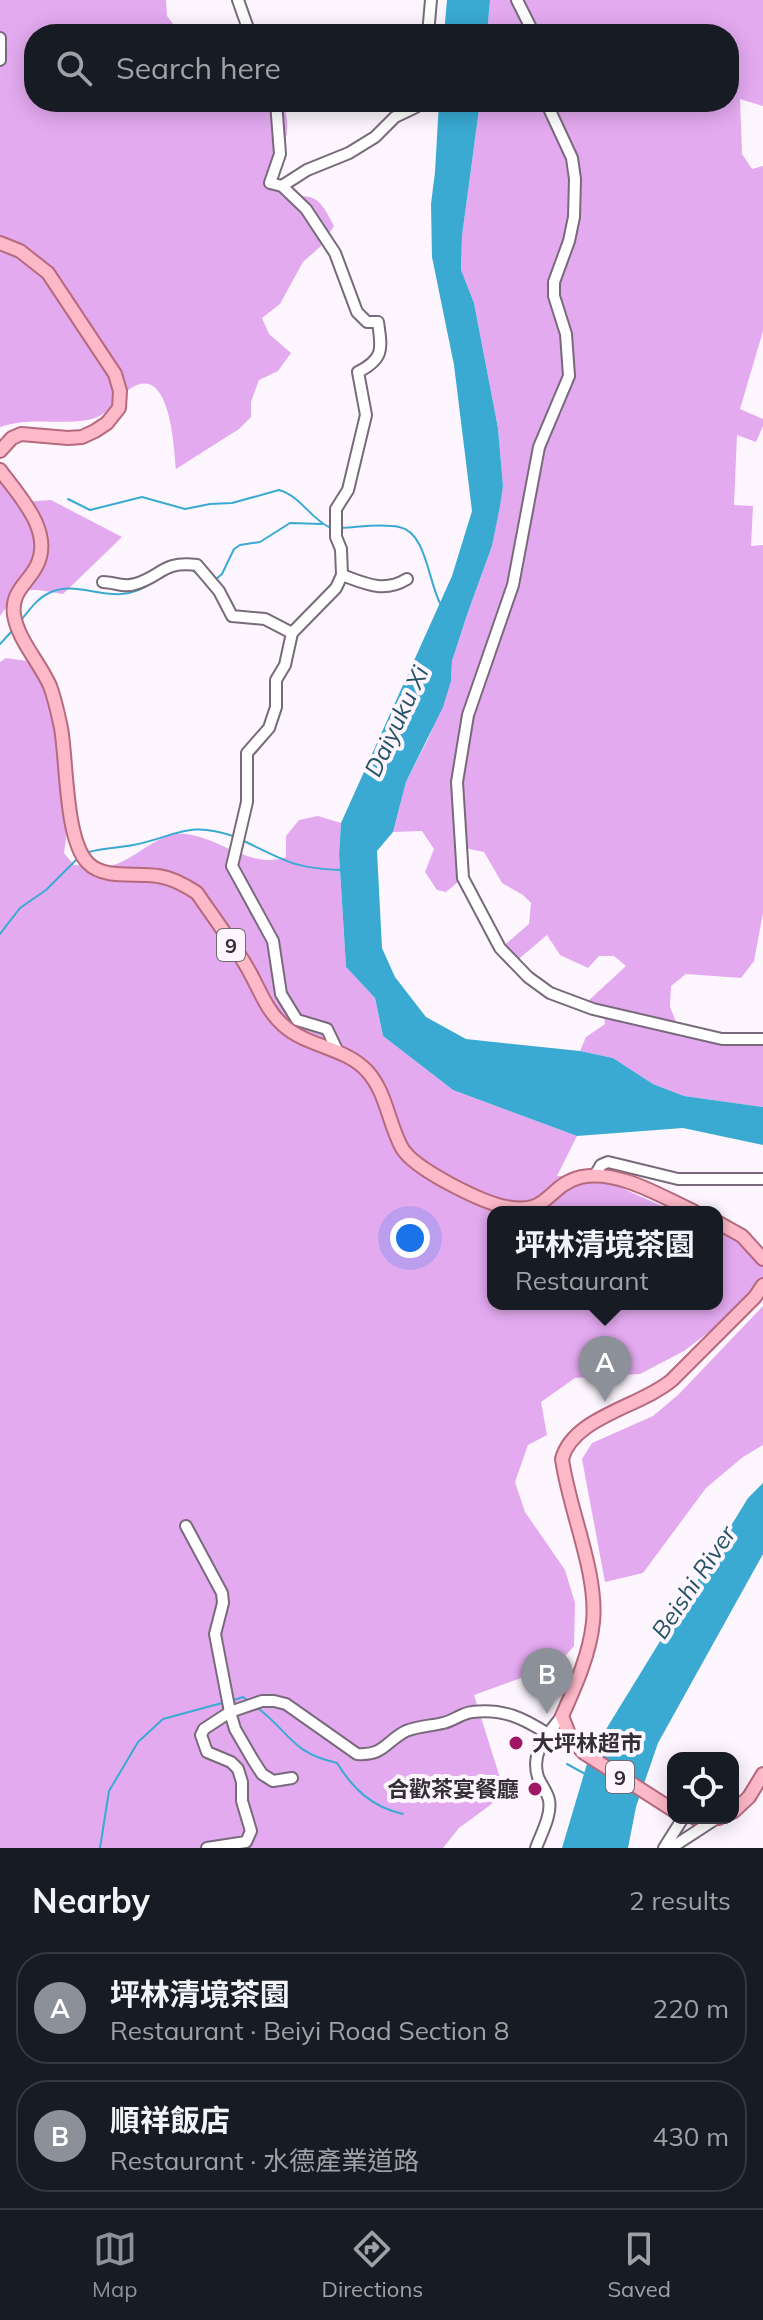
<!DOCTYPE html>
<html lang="en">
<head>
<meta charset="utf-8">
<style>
  body { margin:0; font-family:Mulish,"Noto Sans TC",sans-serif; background:#20242c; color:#f1f3f6 }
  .controls { position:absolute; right:24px; bottom:24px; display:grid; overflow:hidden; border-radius:16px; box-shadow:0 4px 20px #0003 }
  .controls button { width:72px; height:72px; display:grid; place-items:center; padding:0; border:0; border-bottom:2px solid #363941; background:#171b24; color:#f1f3f6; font:40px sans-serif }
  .you { position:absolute; left:410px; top:1238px; width:28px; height:28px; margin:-20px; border:6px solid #fff; border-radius:50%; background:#1a73e8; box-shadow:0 0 0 12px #1a73e833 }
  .badge { display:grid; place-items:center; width:52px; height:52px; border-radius:50%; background:#8c9099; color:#fff; font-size:26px; font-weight:700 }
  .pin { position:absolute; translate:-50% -66px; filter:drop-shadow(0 2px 4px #0008) }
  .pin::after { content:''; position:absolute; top:42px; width:28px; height:24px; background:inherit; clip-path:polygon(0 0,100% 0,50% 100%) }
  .popup { position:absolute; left:487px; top:1206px; width:236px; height:104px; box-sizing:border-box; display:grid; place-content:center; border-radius:16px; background:#171b24; filter:drop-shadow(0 2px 6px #0005); font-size:26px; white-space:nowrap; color:#9ea1a6 }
  .popup b { font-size:30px; color:#f1f3f6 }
  .popup::after { content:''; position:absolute; left:50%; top:100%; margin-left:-16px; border:16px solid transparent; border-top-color:#171b24 }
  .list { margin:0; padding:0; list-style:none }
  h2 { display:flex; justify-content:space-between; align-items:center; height:104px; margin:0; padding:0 32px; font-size:34px }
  h2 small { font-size:26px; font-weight:400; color:#9ea1a6 }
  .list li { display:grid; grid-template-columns:52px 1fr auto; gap:24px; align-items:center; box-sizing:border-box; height:112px; margin:0 16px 16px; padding:0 16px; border:2px solid #363941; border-radius:32px }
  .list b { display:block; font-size:30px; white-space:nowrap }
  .list p { margin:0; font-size:26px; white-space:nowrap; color:#9ea1a6 }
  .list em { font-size:26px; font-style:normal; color:#9ea1a6 }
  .icon { flex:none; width:44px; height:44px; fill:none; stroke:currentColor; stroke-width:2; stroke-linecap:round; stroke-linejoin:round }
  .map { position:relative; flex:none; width:763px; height:1848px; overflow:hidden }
  .search { position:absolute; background:#171b24; box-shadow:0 4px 20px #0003; left:24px; right:24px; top:24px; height:88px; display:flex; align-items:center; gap:20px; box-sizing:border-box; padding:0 28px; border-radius:32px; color:#9ea1a6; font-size:30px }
  .sheet { height:360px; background:#171b24 }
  nav { display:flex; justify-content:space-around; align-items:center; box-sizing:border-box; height:112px; border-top:2px solid #363941; background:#171b24; font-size:22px; color:#9ea1a6 }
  nav a { display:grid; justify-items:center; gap:4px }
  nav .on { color:#8c9099 }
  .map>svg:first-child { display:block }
  .forest { fill:#e4aaf0 }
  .water { fill:#3aaad3 }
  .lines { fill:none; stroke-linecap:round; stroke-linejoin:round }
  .stream { stroke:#3aaad3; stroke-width:2 }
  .minor-casing { stroke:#786a7b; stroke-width:14 }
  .major-casing { stroke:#b76a7e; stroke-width:16 }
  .minor { stroke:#fff; stroke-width:10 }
  .major { stroke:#feb9c9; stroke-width:12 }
  .poi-dot { fill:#9f1764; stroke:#fdf6fe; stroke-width:3 }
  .labels { text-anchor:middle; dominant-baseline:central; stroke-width:8; stroke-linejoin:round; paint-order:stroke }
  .shield { fill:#fdf6fe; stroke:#706a71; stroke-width:2 }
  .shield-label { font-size:20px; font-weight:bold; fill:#342e35 }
  .poi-label { font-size:22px; font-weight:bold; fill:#342e35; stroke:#fdf6fe; text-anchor:start }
  .water-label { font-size:24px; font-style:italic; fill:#255365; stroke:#fdf6fe }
</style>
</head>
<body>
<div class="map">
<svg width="763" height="1848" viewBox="0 0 763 1848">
  <rect width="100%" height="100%" fill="#fdf6fe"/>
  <!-- forest -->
  <g class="forest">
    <path d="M0 0H166L167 16 181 34H34V102H281C297 129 279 155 272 183L283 197C316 194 319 197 334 226L321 246 303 262 280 304 262 318 269 334 291 353 278 371 259 380 251 402V417L239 429 176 469C174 450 171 361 130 389 117 398 108 415 92 419 61 426 31 416 0 427Z"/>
    <polygon points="490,0 763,0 763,106 740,99 742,154 752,169 763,166 763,331 740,409 763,419 763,426 756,442 737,435 734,505 753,506 751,546 763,545 763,913 754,961 741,978 686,974 671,986 670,1007 679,1029 763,1044 763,1107 684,1096 653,1084 613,1058 580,1051 586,1037 605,1024 603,1011 587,1002 626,966 614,956 599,956 588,968 560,955 547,935 514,963 501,948 529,924 531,903 523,895 502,883 484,852 469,849 462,842 455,858 458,882 446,892 437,890 425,872 434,849 422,831 393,832 406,782 429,737 451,681 452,661 468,612 492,546 503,486 498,428 474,303 461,271 462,236 480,102 729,102 729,34 487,34"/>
    <path d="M0 482 10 488 22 502 51 500 122 537 63 594C27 588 22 584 0 616Z"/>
    <path d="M41 655 47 667 53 728 69 745 70 809 64 853 74 865C84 865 96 868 105 867 133 864 156 831 185 834 219 837 252 870 286 857V836L299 820 318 816 341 823 339 854 346 967 375 998 383 1036 453 1090 577 1136 557 1176H595L675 1212H493V1304H717V1231L751 1246 763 1259V1282L738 1310 684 1351 640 1374 575 1378 541 1402 547 1435 528 1445 515 1482 525 1512 565 1570 575 1603 574 1646 557 1665 474 1695 501 1781 493 1803 459 1828 443 1848H0V662L6 658 27 661Z"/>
    <polygon points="763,1306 763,1445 743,1457 706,1488 643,1573 605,1582 582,1459 592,1443 653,1416 679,1394"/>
  </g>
  <!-- water -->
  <g class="water">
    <polygon points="447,0 490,0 487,34 444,34"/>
    <polygon points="439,102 480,102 462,236 461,270 474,303 498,428 503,486 500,506 492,546 468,612 452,661 451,681 443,707 406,782 393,832 377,851 382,948 395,977 426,1017 466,1039 580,1051 613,1058 653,1084 684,1096 763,1107 763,1145 683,1128 577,1136 453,1090 383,1036 375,998 346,967 339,854 341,823 452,576 472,511 454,365 432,257 431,204 435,172"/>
    <polygon points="763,1483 763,1554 658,1743 636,1807 628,1848 562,1848 589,1757 748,1498"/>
  </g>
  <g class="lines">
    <!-- stream -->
    <g class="stream">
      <path d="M68 499 90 510 142 497 185 509 210 504 232 503 279 490C301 496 311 520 331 528"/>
      <path d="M342 528C360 527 381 523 399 527 427 532 428 583 441 605"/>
      <polyline points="191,569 201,577"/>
      <polyline points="216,579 222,574 234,549 240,545 260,542 290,523 322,524"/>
      <path d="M22 619C30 609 38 598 49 593 81 577 114 611 153 582"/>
      <polyline points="0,644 12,631"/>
      <path d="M244 841C284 860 295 869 341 870"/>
      <path d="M89 852C103 848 118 848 133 845 176 837 187 820 233 836"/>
      <polyline points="0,934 20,908 46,890 78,858"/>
      <polyline points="234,1700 243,1697 247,1700"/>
      <path d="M259 1709C291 1734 292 1753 337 1763 353 1789 372 1807 403 1814"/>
      <polyline points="567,1764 587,1775"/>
      <polyline points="100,1848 109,1791 138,1742 163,1719 222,1703"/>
    </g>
    <defs>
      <g id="minor">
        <polyline points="238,0 250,34"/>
        <polyline points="517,0 534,34"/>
        <polyline points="428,34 431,0"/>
        <polyline points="0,38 0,60"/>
        <path d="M276 102 280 154 270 183 282 186 306 209 335 253 357 312 367 322H378C382 349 384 359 358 372L366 415 348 490 336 509V537L341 549 342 575 336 588 292 633 285 665 276 680V707L269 728 247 753V802L232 866 273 941 281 994 297 1020 327 1029 338 1052"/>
        <polyline points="546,102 572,158 575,179 574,217 569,241 554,282 554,296 566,334 569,376 539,447 513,585 468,715 457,782 463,878 500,948 528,977 550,993 593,1009 722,1039 763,1039"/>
        <polyline points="282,186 307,170 349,153 375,137 395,117 416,107 419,102"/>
        <path d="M342 575C366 584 384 593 407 579"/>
        <path d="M103 582C114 582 123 588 135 584 163 576 161 561 197 565L219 591 232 616 265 619 292 633"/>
        <polyline points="595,1175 601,1165 608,1162 678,1179 763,1179"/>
        <polyline points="186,1526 222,1593 223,1603 215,1634 230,1712 235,1729 253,1760 262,1774 273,1781 292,1778"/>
        <path d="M207 1848 246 1842 251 1831 242 1801V1782L238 1769 231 1762 207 1752 201 1735 204 1729 230 1712 262 1701H274L286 1704 357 1754C384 1756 386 1741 406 1731 418 1726 431 1726 443 1723 453 1721 462 1713 472 1712 503 1708 523 1718 548 1734"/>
        <path d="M536 1848C541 1834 552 1815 549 1800 547 1791 541 1785 538 1777 530 1752 548 1734 562 1716"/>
        <polyline points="664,1848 683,1818"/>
        <polyline points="671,1848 714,1820"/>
      </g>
      <g id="major">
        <polyline points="0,243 20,251 48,273 115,374 120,391 119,408 107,423 95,431 82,437 68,438 21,434 12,438 0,451"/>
        <path d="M0 470C19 496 55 532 36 567 26 585 11 592 14 615 18 640 40 663 50 686 55 699 58 714 61 728 67 762 65 840 88 863 104 880 137 872 158 876 173 878 185 885 197 893 214 918 233 943 248 969 259 988 266 1010 283 1025 307 1047 345 1047 367 1071 387 1093 388 1123 402 1148 414 1169 481 1202 506 1207 550 1216 547 1185 581 1177 618 1169 662 1197 695 1212"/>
        <polyline points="717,1222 742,1236 763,1259"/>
        <path d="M673 1810 584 1753 571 1739 562 1716C575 1687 590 1654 593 1622 598 1573 569 1510 562 1459 573 1417 640 1407 672 1380L755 1297 763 1285"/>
        <polyline points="733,1812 749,1797 763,1774"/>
        <polyline points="695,1818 719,1818"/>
      </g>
    </defs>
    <!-- minor casing -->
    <use href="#minor" class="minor-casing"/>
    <!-- major casing -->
    <use href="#major" class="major-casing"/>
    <!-- minor -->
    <use href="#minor" class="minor"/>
    <!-- major -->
    <use href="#major" class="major"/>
  </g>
  <!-- markers -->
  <g class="poi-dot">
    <circle cx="516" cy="1743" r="8"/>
    <circle cx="535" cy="1789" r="8"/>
  </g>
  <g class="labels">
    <!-- shield labels -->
    <g class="shield">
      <rect x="217" y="929" width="28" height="32" rx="6"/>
      <rect x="606" y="1761" width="28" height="32" rx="6"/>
    </g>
    <g class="shield-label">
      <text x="231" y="945">9</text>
      <text x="620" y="1777">9</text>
    </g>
    <!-- poi labels -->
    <g class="poi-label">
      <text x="532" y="1743">大坪林超市</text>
      <text x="519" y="1789" text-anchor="end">合歡茶宴餐廳</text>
    </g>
    <!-- water labels -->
    <g class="water-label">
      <text transform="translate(396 721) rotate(-65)">Daiyuku Xi</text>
      <text transform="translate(693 1582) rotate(-56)">Beishi River</text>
    </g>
  </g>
</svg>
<div class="controls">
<button><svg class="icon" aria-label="locate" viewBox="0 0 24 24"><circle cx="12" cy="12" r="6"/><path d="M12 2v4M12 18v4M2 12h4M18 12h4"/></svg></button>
</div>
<div class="you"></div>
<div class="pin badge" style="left:605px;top:1402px">A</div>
<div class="popup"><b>坪林清境茶園</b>Restaurant</div>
<div class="pin badge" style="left:547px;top:1714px">B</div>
<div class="search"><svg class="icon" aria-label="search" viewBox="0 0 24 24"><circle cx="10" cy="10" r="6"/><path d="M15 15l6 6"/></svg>Search here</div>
</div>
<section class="sheet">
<h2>Nearby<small>2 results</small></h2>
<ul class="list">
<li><span class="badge">A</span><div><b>坪林清境茶園</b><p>Restaurant · Beiyi Road Section 8</p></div><em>220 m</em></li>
<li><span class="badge">B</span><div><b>順祥飯店</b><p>Restaurant · 水德產業道路</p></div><em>430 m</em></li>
</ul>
</section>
<nav>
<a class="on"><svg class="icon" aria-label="map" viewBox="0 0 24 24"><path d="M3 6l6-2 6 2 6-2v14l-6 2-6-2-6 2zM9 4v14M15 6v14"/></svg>Map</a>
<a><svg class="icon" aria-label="directions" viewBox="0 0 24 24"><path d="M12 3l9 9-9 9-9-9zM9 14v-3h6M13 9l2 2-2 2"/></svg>Directions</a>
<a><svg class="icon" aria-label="saved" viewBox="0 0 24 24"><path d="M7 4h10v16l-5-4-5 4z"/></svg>Saved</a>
</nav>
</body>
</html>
